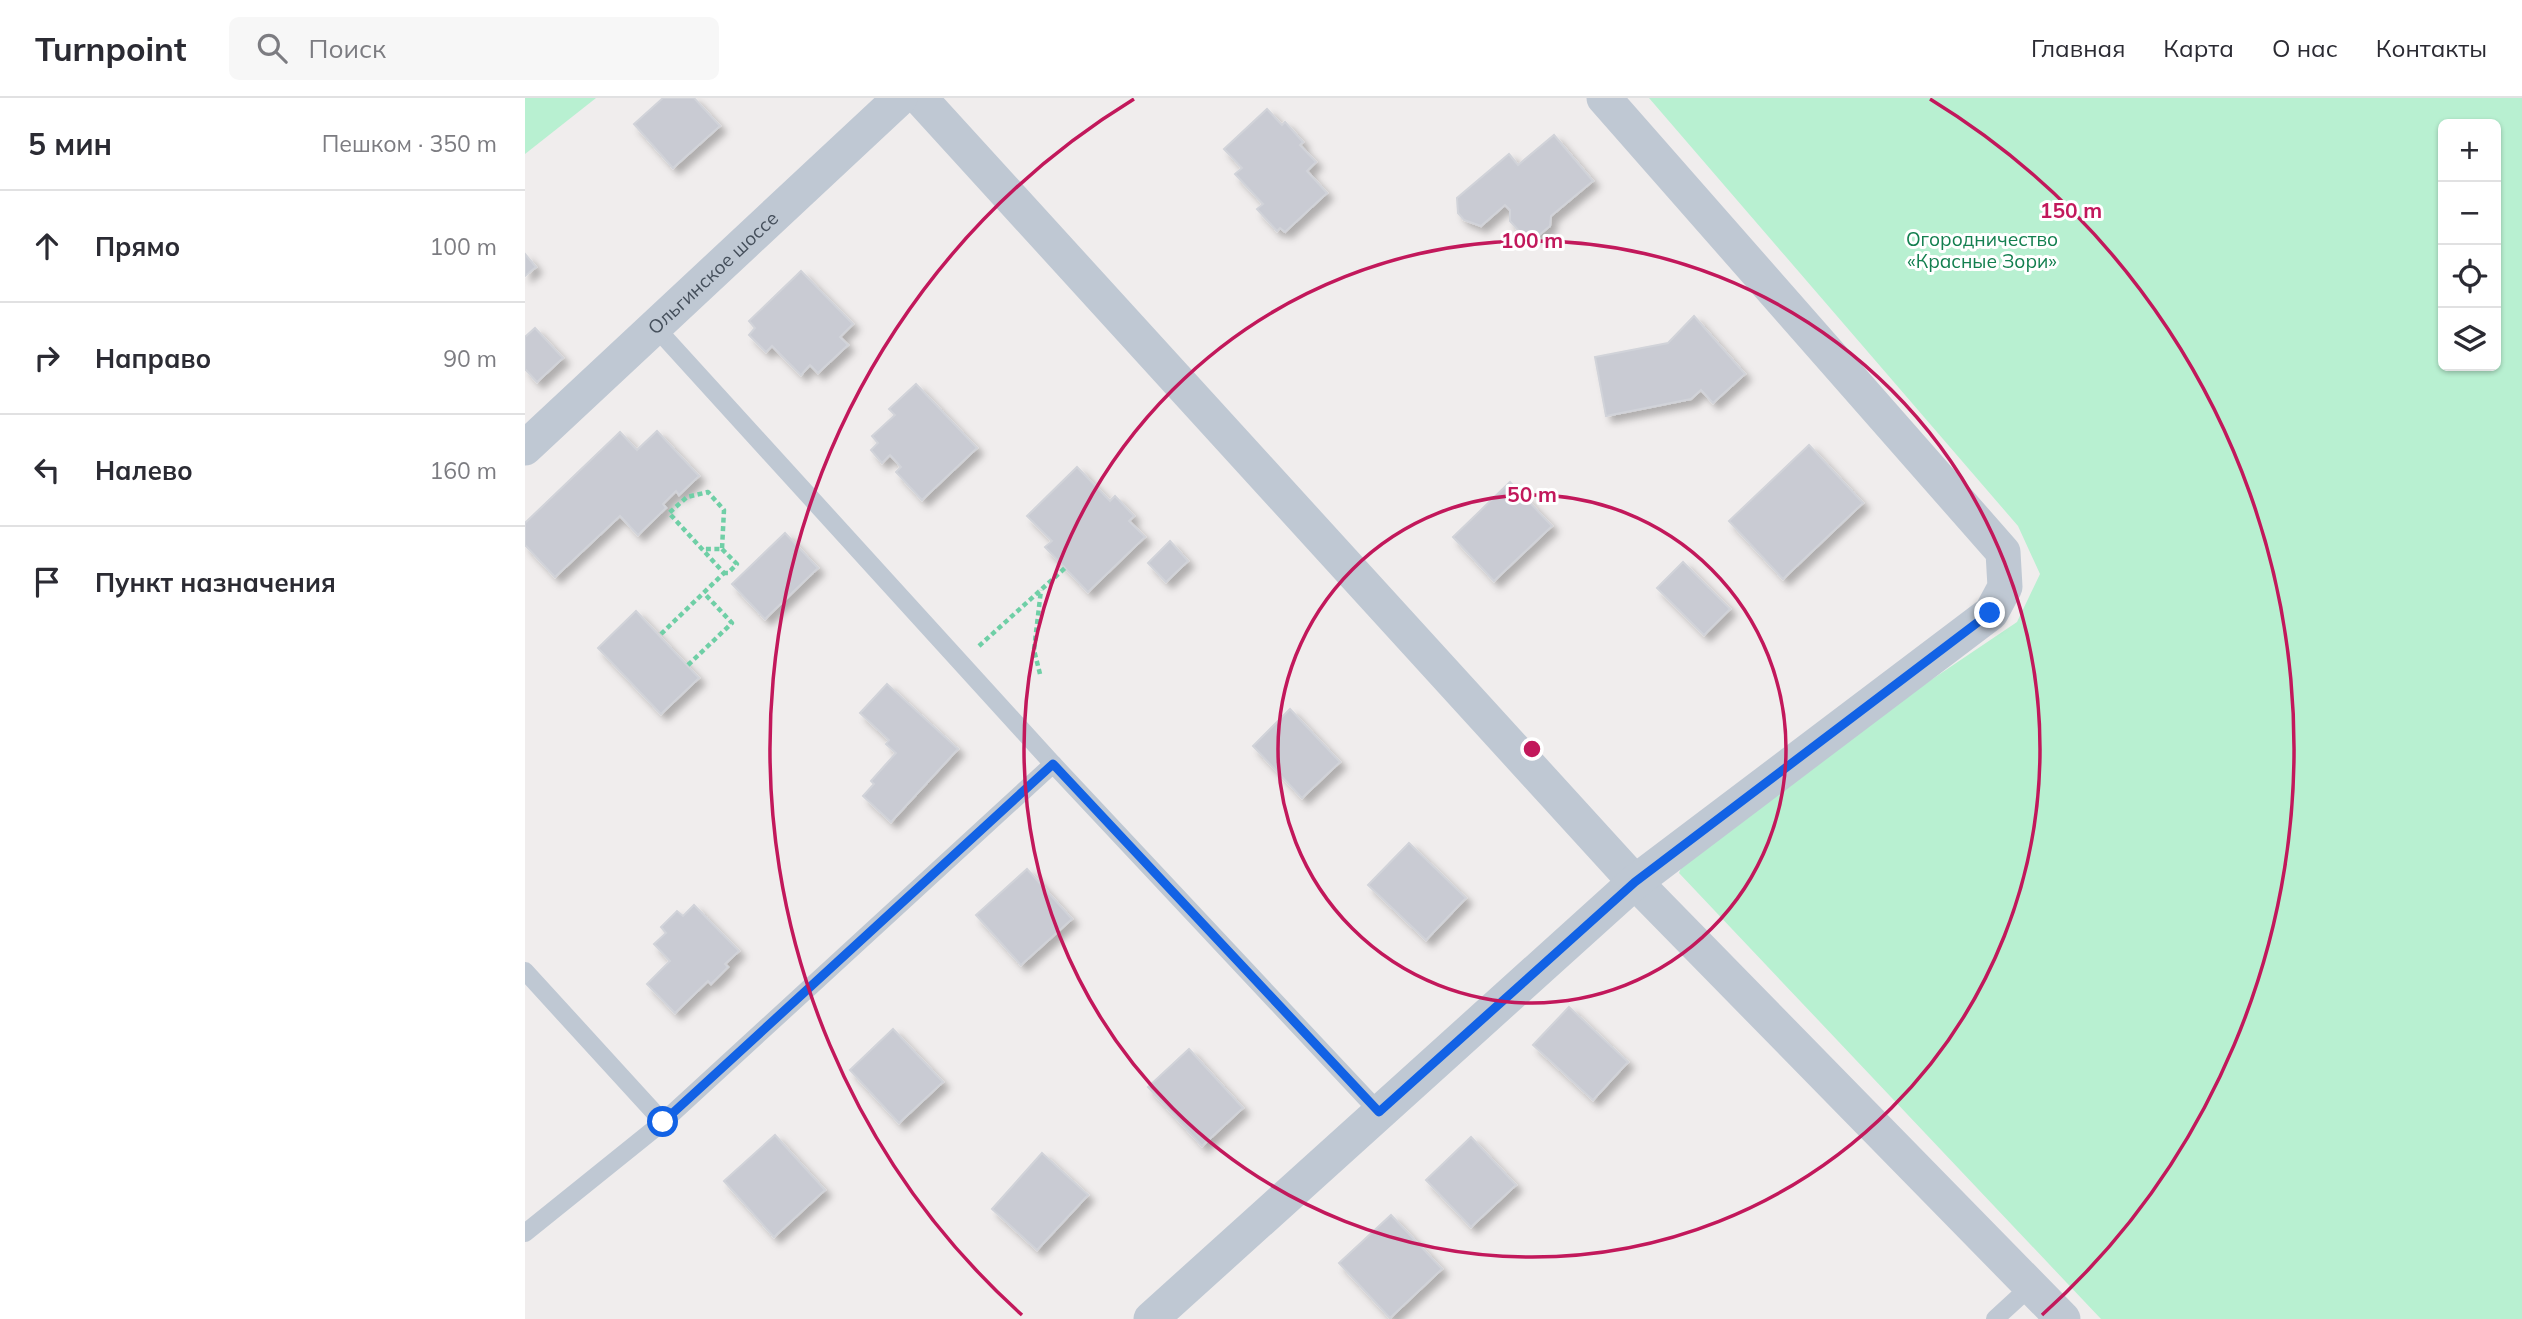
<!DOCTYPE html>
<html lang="ru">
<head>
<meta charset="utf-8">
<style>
  body { margin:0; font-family:Mulish,sans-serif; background:#f7f7f7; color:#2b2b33 }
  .controls { position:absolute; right:21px; top:21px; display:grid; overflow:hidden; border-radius:10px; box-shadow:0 2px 5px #0004 }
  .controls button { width:63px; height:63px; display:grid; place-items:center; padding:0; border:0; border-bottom:2px solid #e1e1e2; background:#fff; color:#2b2b33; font:35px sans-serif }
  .stop { position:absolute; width:21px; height:21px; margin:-16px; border:5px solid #1262e5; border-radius:50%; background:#fff }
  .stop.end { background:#1262e5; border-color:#fff; box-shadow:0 2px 7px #0008 }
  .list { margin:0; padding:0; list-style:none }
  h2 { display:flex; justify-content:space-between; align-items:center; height:91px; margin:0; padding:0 28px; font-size:30px }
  h2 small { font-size:23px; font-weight:400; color:#7c7c81 }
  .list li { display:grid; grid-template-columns:46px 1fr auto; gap:21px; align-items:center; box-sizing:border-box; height:112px; padding:0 28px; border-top:2px solid #e1e1e2 }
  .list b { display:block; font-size:26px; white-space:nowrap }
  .list em { font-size:23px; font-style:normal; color:#7c7c81 }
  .icon { flex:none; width:38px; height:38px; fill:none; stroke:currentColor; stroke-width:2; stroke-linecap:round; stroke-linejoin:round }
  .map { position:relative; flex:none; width:1997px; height:1221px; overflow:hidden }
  header { display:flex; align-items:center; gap:42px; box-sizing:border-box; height:98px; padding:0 35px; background:#fff; border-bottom:2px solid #e1e1e2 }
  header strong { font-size:33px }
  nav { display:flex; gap:38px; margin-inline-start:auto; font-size:24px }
  .search { width:490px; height:63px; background:#f7f7f7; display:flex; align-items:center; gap:18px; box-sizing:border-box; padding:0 24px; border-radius:10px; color:#7c7c81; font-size:26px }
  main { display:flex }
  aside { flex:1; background:#fff }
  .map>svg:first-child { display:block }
  .green { fill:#b8f0d1; fill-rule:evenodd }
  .building { fill:#c9cbd3; stroke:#d1d3d9; stroke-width:2; filter:url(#shadow) }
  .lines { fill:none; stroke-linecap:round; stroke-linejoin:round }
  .path { stroke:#6fcfa6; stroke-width:4.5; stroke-dasharray:5 3.5; stroke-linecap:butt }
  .service { stroke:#bfc8d3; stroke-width:18 }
  .minor { stroke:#bfc8d3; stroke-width:35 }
  .route { stroke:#1262e5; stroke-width:9 }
  .ring { fill:none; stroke:#c2185b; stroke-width:3.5 }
  .labels { text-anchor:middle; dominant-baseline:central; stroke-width:6; stroke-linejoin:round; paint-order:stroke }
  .park-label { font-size:19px; fill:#137f4f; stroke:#fff }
  .street-label { font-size:19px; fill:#454f5b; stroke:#fff }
  .centre { fill:#c2185b; stroke:#fff; stroke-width:3.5 }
  .ring-label { font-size:21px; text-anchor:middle; font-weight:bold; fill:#c2185b; stroke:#fff; stroke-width:6; stroke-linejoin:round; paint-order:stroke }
</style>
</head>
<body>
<header>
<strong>Turnpoint</strong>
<div class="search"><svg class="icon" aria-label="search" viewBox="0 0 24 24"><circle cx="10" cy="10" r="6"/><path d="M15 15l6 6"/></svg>Поиск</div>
<nav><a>Главная</a><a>Карта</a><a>О нас</a><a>Контакты</a></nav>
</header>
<main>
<aside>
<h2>5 мин<small>Пешком · 350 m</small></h2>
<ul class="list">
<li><svg class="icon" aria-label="ahead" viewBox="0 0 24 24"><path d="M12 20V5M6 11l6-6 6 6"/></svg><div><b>Прямо</b></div><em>100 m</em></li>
<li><svg class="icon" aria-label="right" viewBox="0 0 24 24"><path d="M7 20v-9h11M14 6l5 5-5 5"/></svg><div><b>Направо</b></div><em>90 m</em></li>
<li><svg class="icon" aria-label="left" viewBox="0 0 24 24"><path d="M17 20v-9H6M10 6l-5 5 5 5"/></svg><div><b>Налево</b></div><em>160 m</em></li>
<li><svg class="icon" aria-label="arrive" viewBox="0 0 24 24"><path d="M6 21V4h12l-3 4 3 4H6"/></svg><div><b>Пункт назначения</b></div></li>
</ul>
</aside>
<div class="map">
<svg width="1997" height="1221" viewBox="0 0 1997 1221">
  <defs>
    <filter id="shadow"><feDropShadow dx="6" dy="6" stdDeviation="3.5" flood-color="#0004"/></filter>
  </defs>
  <rect width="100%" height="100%" fill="#f0eded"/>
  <!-- green -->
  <g class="green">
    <polygon points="0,0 71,0 0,56"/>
    <path d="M1124 0H1997V1221H1576L1154 775 1167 743 1492 524 1515 476 1493 428ZM1918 26H1971V268H1918Z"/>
  </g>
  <!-- building -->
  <g class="building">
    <polygon points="138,0 169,0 195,28 148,70 109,26"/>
    <polygon points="742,11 757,27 760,24 778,44 775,47 791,64 782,73 802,95 760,134 755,130 752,133 732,111 738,106 710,76 717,70 699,51"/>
    <polygon points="1029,37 1068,83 1026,118 1025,128 1014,137 995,134 985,123 985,112 980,107 956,128 939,122 933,115 932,100 984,56 993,67"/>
    <polygon points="0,156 11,169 0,178"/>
    <polygon points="276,173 328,226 315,239 323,247 293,275 285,267 276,277 247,248 241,254 224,237 230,230 224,223"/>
    <polygon points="1169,218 1220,276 1188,305 1176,292 1166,301 1081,318 1070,259 1143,245"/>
    <polygon points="10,230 38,260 12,284 0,271 0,239"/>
    <polygon points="391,286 452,350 397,402 371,374 376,369 365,357 357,365 346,352 353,345 347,338 370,317 364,311"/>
    <polygon points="132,333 174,378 154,397 151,393 138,406 141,410 113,437 95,418 30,479 0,447 0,425 95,334 112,352"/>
    <polygon points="1284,347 1338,405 1258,481 1204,423"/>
    <polygon points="552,369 585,403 590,398 609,418 604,423 620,439 563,494 520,449 527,443 502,418"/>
    <polygon points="985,384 1027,428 969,483 928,439"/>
    <polygon points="260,435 293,470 240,521 207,486"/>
    <polygon points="645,443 663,463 641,484 623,465"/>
    <polygon points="1158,464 1205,511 1179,537 1132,490"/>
    <polygon points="111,513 174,580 136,616 73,550"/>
    <polygon points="362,586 433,651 366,724 338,698 349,686 346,683 371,655 361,646 364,642 335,615"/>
    <polygon points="765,611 815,664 777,700 728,648"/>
    <polygon points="884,745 941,800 901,842 843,787"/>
    <polygon points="502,771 547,821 496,867 451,817"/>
    <polygon points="169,807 214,853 200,866 203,869 186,886 183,883 150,915 122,886 145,863 129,846 141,835 136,829 152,813 158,818"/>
    <polygon points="1044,909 1103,964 1068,1002 1008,947"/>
    <polygon points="368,931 418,984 374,1025 325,972"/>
    <polygon points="664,951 718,1010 677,1048 623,989"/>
    <polygon points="250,1037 300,1092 249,1139 199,1083"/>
    <polygon points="946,1039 991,1087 946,1129 901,1082"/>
    <polygon points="517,1055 563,1097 512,1152 467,1111"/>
    <polygon points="866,1117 917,1171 865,1220 814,1165"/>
  </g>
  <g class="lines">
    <!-- path -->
    <g class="path">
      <polyline points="197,451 212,466 203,475 199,475"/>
      <polyline points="136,536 199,475 144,415 162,399 183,394 199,412 197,451 177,451"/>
      <polyline points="454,548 540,470"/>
      <polyline points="163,567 207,525 179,495"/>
      <polyline points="515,576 509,552 516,492"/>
    </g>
    <!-- service -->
    <g class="service">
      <polyline points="132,231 528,666"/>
      <polyline points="0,873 138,1024"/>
      <polyline points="0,1135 138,1024 528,666 854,1014"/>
      <polyline points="1470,1221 1507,1187"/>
    </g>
    <!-- minor -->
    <g class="minor">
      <polyline points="395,0 1110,784 1538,1221"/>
      <path id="s1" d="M0 350 375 0"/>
      <polyline points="626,1221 1110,784 1466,515 1480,489 1478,454 1079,0"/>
    </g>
  </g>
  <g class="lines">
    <!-- route -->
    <polyline class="route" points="138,1024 528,666 854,1014 1110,784 1465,515"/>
  </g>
  <!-- distance rings -->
  <g class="ring">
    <circle cx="1007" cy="651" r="254"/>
    <circle cx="1007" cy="651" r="508"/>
    <path d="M497 1217A762 762 0 0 1 609 1M1405 1A762 762 0 0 1 1517 1217"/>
  </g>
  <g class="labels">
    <!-- park labels -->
    <g class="park-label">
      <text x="1457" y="141">Огородничество<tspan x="1457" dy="22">«Красные Зори»</tspan></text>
    </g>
    <!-- street labels -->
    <g class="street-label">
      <text stroke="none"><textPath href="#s1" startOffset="257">Ольгинское шоссе</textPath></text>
    </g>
  </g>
  <circle cx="1007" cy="651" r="10" class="centre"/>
  <g class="ring-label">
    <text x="1546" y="120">150 m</text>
    <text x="1007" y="150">100 m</text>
    <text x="1007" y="404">50 m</text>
  </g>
</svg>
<div class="controls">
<button>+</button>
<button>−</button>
<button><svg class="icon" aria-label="locate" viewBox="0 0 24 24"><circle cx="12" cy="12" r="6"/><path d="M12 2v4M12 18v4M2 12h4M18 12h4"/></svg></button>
<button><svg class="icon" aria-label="layers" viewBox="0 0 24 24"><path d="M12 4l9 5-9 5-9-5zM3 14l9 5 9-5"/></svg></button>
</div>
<div class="stop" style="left:138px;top:1024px"></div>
<div class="stop end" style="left:1465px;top:515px"></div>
</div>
</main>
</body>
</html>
